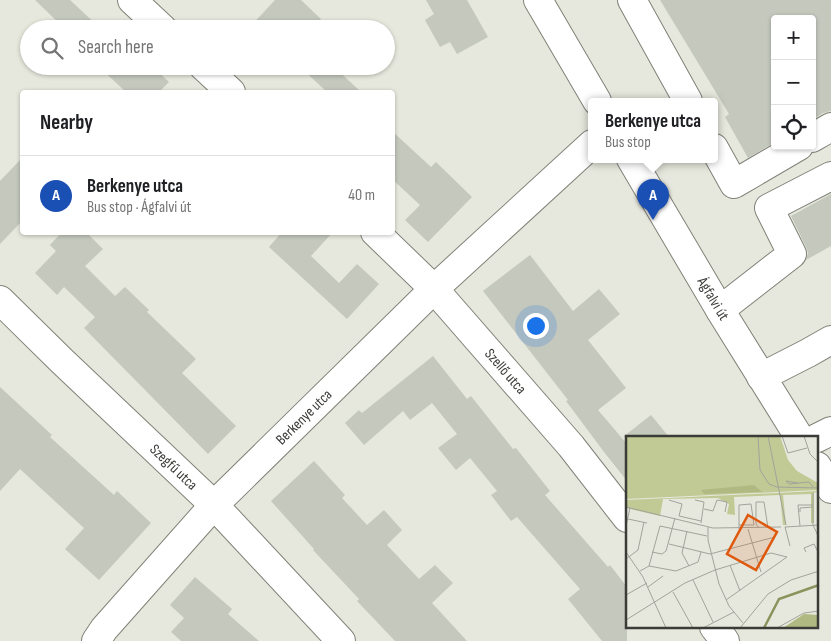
<!DOCTYPE html>
<html lang="en">
<head>
<meta charset="utf-8">
<style>
  body { margin:0; font-family:"Sofia Sans Condensed",sans-serif; background:#f2f2f2; color:#202124 }
  .controls { position:absolute; right:15px; top:15px; display:grid; overflow:hidden; border-radius:5px; box-shadow:0 1px 4px #0004 }
  .controls button { width:45px; height:45px; display:grid; place-items:center; padding:0; border:0; border-bottom:1px solid #e0e0e0; background:#fff; color:#202124; font:25px sans-serif }
  .you { position:absolute; left:535px; top:325px; width:18px; height:18px; margin:-12px; border:4px solid #fff; border-radius:50%; background:#1a73e8; box-shadow:0 0 0 8px #1a73e833 }
  .badge { display:grid; place-items:center; width:32px; height:32px; border-radius:50%; background:#9c3ba2; color:#fff; font-size:16px; font-weight:700 }
  .pin { position:absolute; translate:-50% -41px; filter:drop-shadow(0 1px 2px #0008) }
  .pin::after { content:''; position:absolute; top:26px; width:18px; height:15px; background:inherit; clip-path:polygon(0 0,100% 0,50% 100%) }
  .popup { position:absolute; left:588px; top:98px; width:130px; height:65px; box-sizing:border-box; display:grid; place-content:center; border-radius:5px; background:#fff; filter:drop-shadow(0 1px 4px #0005); font-size:16px; white-space:nowrap; color:#757577 }
  .popup b { font-size:19px; color:#202124 }
  .popup::after { content:''; position:absolute; left:50%; top:100%; margin-left:-10px; border:10px solid transparent; border-top-color:#fff }
  .list { margin:0; padding:0; list-style:none }
  h2 { display:flex; justify-content:space-between; align-items:center; height:65px; margin:0; padding:0 20px; font-size:21px }
  h2 small { font-size:16px; font-weight:400; color:#757577 }
  .list li { display:grid; grid-template-columns:32px 1fr auto; gap:15px; align-items:center; box-sizing:border-box; height:80px; padding:0 20px; border-top:1px solid #e0e0e0 }
  .list b { display:block; font-size:19px; white-space:nowrap }
  .list p { margin:0; font-size:16px; white-space:nowrap; color:#757577 }
  .list em { font-size:16px; font-style:normal; color:#757577 }
  .icon { flex:none; width:28px; height:28px; fill:none; stroke:currentColor; stroke-width:2; stroke-linecap:round; stroke-linejoin:round }
  .map { position:relative; flex:none; width:831px; height:641px; overflow:hidden }
  .search { position:absolute; background:#fff; box-shadow:0 1px 4px #0004; left:20px; top:20px; width:375px; height:55px; display:flex; align-items:center; gap:12px; box-sizing:border-box; padding:0 18px; border-radius:28px; color:#757577; font-size:19px }
  .panel { position:absolute; background:#fff; box-shadow:0 1px 4px #0004; left:20px; top:90px; width:375px; height:145px; border-radius:5px }
  .map>svg:first-child { display:block }
  .building { fill:#c5c8bd }
  .lines { fill:none; stroke-linecap:round; stroke-linejoin:round }
  .minor-casing { stroke:#808278; stroke-width:30 }
  .minor { stroke:#fff; stroke-width:28 }
  .labels { text-anchor:middle; dominant-baseline:central; stroke-width:4; stroke-linejoin:round; paint-order:stroke }
  .street-label { font-size:15px; fill:#3b3c37; stroke:#fff }
  .inset-river { fill:none; stroke:#8b935c; stroke-width:2.5 }
  .inset-road { fill:none; stroke:#a2a39b; stroke-width:1 }
  .view { fill:#df580e; fill-opacity:0.15; stroke:#df580e; stroke-width:2.5 }
  .inset-edge { fill:none; stroke:#3b3c37; stroke-width:2.5 }
</style>
</head>
<body>
<div class="map">
<svg width="831" height="641" viewBox="0 0 831 641">
  <rect width="100%" height="100%" fill="#e6e8dd"/>
  <!-- building -->
  <g class="building">
    <polygon points="35,0 70,0 101,29 65,29"/>
    <polygon points="275,0 301,0 321,19 312,29 248,29"/>
    <polygon points="426,0 467,0 488,37 457,54 450,42 440,47 425,20 434,14"/>
    <polygon points="660,0 831,0 831,111 823,113 812,120 812,19 775,19 775,142 748,158 725,117 729,114"/>
    <polygon points="98,66 152,66 169,82 159,92 126,92"/>
    <polygon points="299,66 333,66 361,92 327,92"/>
    <polygon points="392,131 431,167 436,162 472,197 428,242 405,220 420,205 392,179"/>
    <polygon points="22,158 22,221 0,244 0,181"/>
    <polygon points="831,194 831,246 806,260 808,253 806,247 791,216"/>
    <polygon points="62,232 86,232 103,249 85,266 115,296 125,287 149,310 147,312 196,359 182,373 236,426 208,454 84,328 95,317 64,287 57,295 35,273 56,251 50,245"/>
    <polygon points="282,232 333,232 311,256 339,283 357,264 379,284 347,319 269,247"/>
    <polygon points="530,255 573,311 599,289 620,314 588,340 626,388 598,410 627,444 627,481 604,452 566,401 568,400 483,291"/>
    <polygon points="433,356 467,399 471,396 513,449 516,448 550,491 545,495 608,567 610,565 627,587 627,641 602,641 568,599 580,589 517,517 511,521 491,495 497,491 470,458 456,470 438,448 457,434 432,403 410,420 403,411 364,445 345,423 359,410 362,413"/>
    <polygon points="0,387 52,435 50,437 114,495 117,491 151,523 99,580 65,549 84,528 20,469 0,491"/>
    <polygon points="651,415 669,437 623,437"/>
    <polygon points="314,461 345,495 342,498 367,525 384,510 402,530 387,545 419,579 435,565 453,583 432,603 467,641 395,641 357,601 359,599 313,550 314,549 271,501"/>
    <polygon points="195,577 232,609 228,614 259,641 181,641 171,632 184,618 170,605"/>
  </g>
  <g class="lines">
    <defs>
      <g id="minor">
        <polyline points="132,0 163,29"/>
        <polyline points="538,0 597,101"/>
        <polyline points="632,0 688,101"/>
        <polyline points="203,66 231,92"/>
        <polyline points="812,138 831,127"/>
        <polyline points="714,148 734,184 799,146"/>
        <path id="s1" d="M631 159 720 310 799 437"/>
        <path id="s2" d="M375 232 434 289 571 446 627 518"/>
        <path id="s3" d="M0 300 62 361 214 505 341 641"/>
        <polyline points="720,310 792,254 769,208 831,176"/>
        <polyline points="761,377 808,353 831,340"/>
        <polyline points="817,438 831,431"/>
        <polyline points="817,466 831,489"/>
        <polyline points="714,627 725,641"/>
        <path id="s4" d="M96 641 104 629 214 505 434 289 592 144"/>
      </g>
    </defs>
    <!-- minor casing -->
    <use href="#minor" class="minor-casing"/>
    <!-- minor -->
    <use href="#minor" class="minor"/>
  </g>
  <g class="labels">
    <!-- street labels -->
    <g class="street-label">
      <text stroke="none"><textPath href="#s1" startOffset="162">Ágfalvi út</textPath></text>
      <text stroke="none"><textPath href="#s2" startOffset="191">Szellő utca</textPath></text>
      <text stroke="none"><textPath href="#s4" startOffset="306">Berkenye utca</textPath></text>
      <text stroke="none"><textPath href="#s3" startOffset="241">Szegfű utca</textPath></text>
    </g>
  </g>
  <!-- overview -->
  <g transform="translate(626 436)">
    <rect width="192" height="192" fill="#e6e8dd"/>
    <path d="M0 0H154L162 24 171 35 192 47V54L0 63ZM193 55 188 57V87H185V58L157 59 160 89H157L154 59 108 61 109 79 101 78 103 68 92 62 37 63 34 80 0 72V64Z" fill="#c1c994"/>
    <path d="M128 49 136 56 78 58 75 54ZM178 178 192 179V192H157Z" fill="#b0b981"/>
    <path class="inset-river" d="M138 192 153 163 193 149"/>
    <path class="inset-road" d="M132 0 134 34 143 48 151 51 193 52M142 0 160 89M156 0 162 17 181 12M178 0 184 18 193 27M172 47 160 45 163 48 183 46 187 51M187 57V89L193 102M43 64 56 68 53 80 75 85M69 64 78 66 75 87M0 71 87 92 155 91M78 73 87 75 91 64 101 66 99 76M174 76V72L187 71M2 83 21 87M113 89H128L125 68 113 69V93M0 90 4 72M174 90 172 69H187M82 91V104L93 148 103 170 117 187M159 91 164 110M159 91 193 89M133 92 130 88V66H138L142 92M122 93 135 136M61 95 56 117 63 130M43 108 84 118 149 101M0 116 17 141 40 192M26 116 36 118 40 115 49 82M180 116 178 112 188 108 193 118M0 123 12 114 18 86M104 129 114 155M23 130 34 90 81 100M14 135 23 130 50 135 72 126 75 116M67 144 87 186M22 151 37 140M47 156 67 192M0 159 21 147M0 184 59 147 89 134 145 117 161 121 100 164M77 192 108 176M114 192 142 158 165 144 193 135M151 192 178 177 193 175"/>
    <path class="view" d="M122 79 151 96 130 134 101 118Z"/>
    <rect width="192" height="192" class="inset-edge"/>
  </g>
</svg>
<div class="controls">
<button>+</button>
<button>−</button>
<button><svg class="icon" aria-label="locate" viewBox="0 0 24 24"><circle cx="12" cy="12" r="6"/><path d="M12 2v4M12 18v4M2 12h4M18 12h4"/></svg></button>
</div>
<div class="you"></div>
<div class="pin badge" style="left:653px;top:220px;background:#1a4fb4">A</div>
<div class="popup"><b>Berkenye utca</b>Bus stop</div>
<div class="search"><svg class="icon" aria-label="search" viewBox="0 0 24 24"><circle cx="10" cy="10" r="6"/><path d="M15 15l6 6"/></svg>Search here</div>
<section class="panel">
<h2>Nearby<small></small></h2>
<ul class="list">
<li><span class="badge" style="background:#1a4fb4">A</span><div><b>Berkenye utca</b><p>Bus stop · Ágfalvi út</p></div><em>40 m</em></li>
</ul>
</section>
</div>
</body>
</html>
